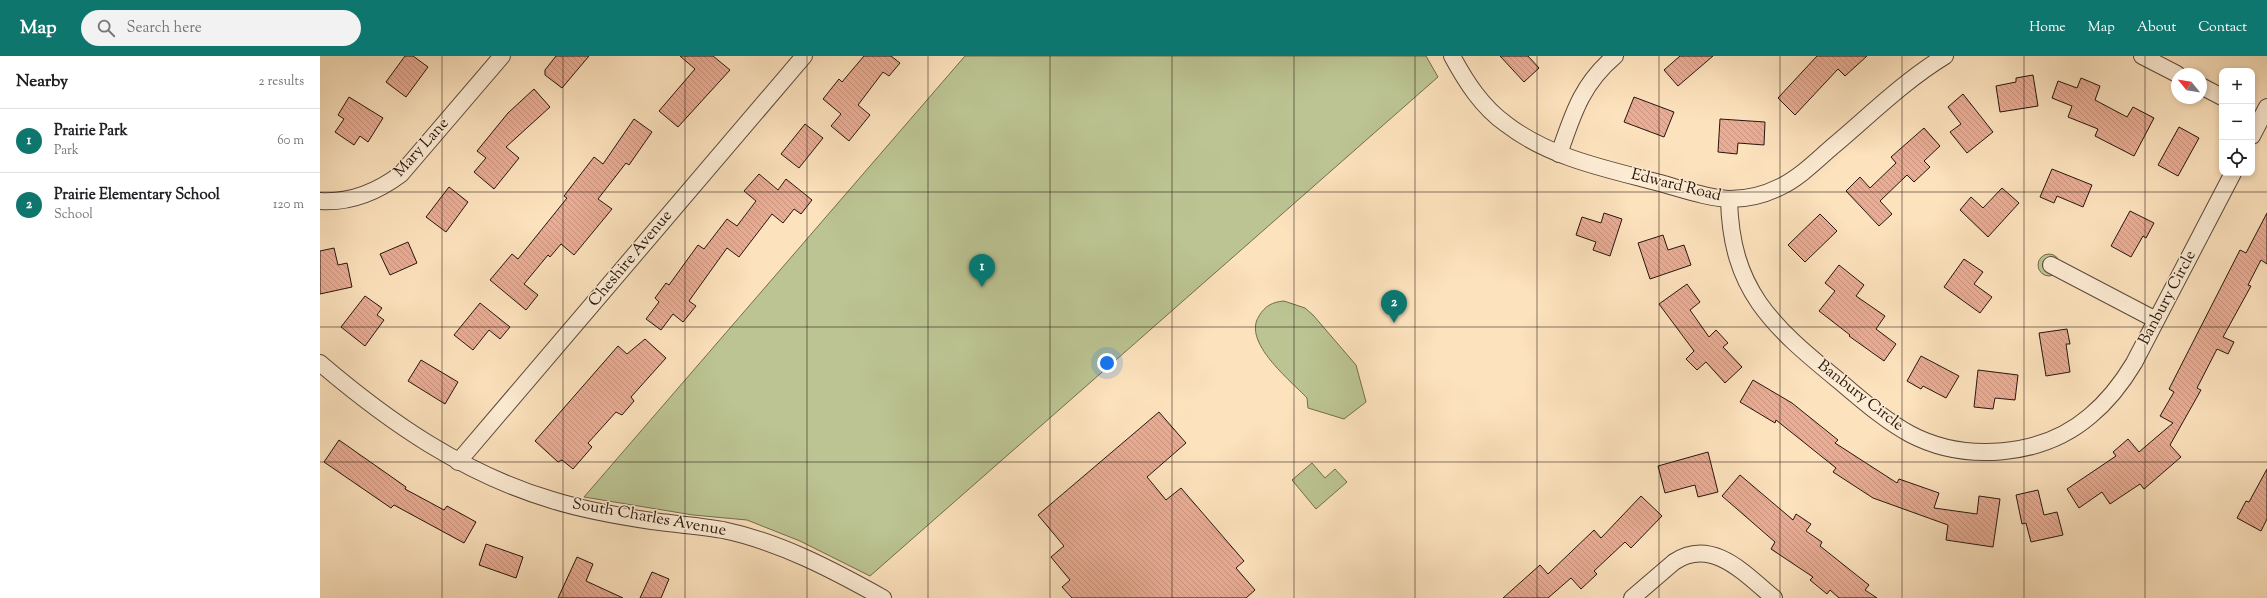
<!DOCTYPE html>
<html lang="en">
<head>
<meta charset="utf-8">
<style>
  body { margin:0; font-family:"Sorts Mill Goudy",serif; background:#f2f2f2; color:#202124 }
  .controls { position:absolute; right:12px; top:12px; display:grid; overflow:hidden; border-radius:8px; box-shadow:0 2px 6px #0003 }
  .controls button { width:36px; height:36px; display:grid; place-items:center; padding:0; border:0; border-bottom:1px solid #e0e0e0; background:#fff; color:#202124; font:20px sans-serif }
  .compass { position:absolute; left:1851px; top:12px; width:36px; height:36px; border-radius:50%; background:#fff; box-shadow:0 2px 6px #0003; rotate:300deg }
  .you { position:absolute; left:787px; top:307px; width:14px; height:14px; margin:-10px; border:3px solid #fff; border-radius:50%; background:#1a73e8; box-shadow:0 0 0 6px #1a73e833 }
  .badge { display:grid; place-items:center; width:26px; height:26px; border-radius:50%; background:#0f766e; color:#fff; font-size:13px; font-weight:700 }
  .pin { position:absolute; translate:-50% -33px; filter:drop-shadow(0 1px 2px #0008) }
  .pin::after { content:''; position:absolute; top:21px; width:14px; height:12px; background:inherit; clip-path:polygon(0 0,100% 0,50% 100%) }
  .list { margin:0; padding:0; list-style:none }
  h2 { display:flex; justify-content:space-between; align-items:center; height:52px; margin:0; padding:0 16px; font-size:17px }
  h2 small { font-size:13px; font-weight:400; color:#757577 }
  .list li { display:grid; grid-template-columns:26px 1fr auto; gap:12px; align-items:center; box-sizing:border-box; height:64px; padding:0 16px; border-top:1px solid #e0e0e0 }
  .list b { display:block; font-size:15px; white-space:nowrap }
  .list p { margin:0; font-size:13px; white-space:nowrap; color:#757577 }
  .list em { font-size:13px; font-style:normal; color:#757577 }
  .icon { flex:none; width:22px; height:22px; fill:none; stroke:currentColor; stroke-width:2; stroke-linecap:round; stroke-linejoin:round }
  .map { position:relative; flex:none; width:1947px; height:542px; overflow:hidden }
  header { display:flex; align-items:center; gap:24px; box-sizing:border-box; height:56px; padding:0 20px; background:#0f766e; color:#fff }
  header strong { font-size:19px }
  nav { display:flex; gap:22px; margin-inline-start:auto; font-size:14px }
  .search { width:280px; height:36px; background:#f2f2f2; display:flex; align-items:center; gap:10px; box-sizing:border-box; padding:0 14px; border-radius:22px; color:#757577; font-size:15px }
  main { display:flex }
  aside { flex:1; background:#fff }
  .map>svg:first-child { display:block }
  .green { fill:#bcc493; stroke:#726c50 }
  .building { fill:url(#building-back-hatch); stroke:#27150e }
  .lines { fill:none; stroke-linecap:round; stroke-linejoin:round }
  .minor-casing { stroke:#5c483a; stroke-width:18 }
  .minor { stroke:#fdecd4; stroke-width:16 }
  .grid { fill:none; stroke:#27150e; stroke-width:1; stroke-opacity:0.55 }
  .labels { text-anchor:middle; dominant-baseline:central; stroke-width:3; stroke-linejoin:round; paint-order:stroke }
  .street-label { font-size:16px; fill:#27150e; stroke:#fdecd4 }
</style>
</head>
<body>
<header>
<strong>Map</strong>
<div class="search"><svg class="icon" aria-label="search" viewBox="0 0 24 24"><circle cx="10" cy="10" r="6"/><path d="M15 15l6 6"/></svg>Search here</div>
<nav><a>Home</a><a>Map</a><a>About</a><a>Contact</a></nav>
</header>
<main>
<aside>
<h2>Nearby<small>2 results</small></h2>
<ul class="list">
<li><span class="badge">1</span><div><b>Prairie Park</b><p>Park</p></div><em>60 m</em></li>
<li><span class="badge">2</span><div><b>Prairie Elementary School</b><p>School</p></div><em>120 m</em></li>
</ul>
</aside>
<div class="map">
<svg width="1947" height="542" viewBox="0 0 1947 542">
  <defs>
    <pattern id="building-back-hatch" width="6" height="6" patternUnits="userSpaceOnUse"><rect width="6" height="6" fill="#e9ac94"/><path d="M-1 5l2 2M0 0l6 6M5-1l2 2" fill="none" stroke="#c8937e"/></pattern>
  </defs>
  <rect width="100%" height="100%" fill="#fce2bd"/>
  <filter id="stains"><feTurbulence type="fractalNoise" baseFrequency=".005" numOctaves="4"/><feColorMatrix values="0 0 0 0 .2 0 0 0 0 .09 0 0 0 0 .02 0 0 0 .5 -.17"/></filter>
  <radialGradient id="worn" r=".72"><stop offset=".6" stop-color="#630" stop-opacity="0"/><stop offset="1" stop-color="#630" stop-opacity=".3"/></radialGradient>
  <!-- green -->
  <g class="green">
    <polygon points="645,0 1106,0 1118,21 550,520 480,485 427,464 373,459 264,441"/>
    <circle cx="1729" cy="209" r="11"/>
    <path d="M964 245 985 252 993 259 1036 309 1046 346 1024 363 988 352 987 342C970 324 922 286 939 260 945 250 952 246 964 245Z"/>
    <polygon points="992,407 1005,422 1015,413 1027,426 996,453 972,424"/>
  </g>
  <!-- building -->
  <g class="building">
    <polygon points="85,0 93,0 108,11 86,41 66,26"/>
    <polygon points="236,0 269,0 242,32 225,19 225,14"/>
    <polygon points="360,0 393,0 410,14 358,71 339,55 375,13"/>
    <polygon points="544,0 571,0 580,7 569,20 563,16 538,49 550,59 529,85 511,70 521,58 503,43 519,23 522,26"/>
    <polygon points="1180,0 1208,0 1219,12 1204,26"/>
    <polygon points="1360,0 1393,0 1358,30 1344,14"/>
    <polygon points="1497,0 1547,0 1525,20 1518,13 1475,59 1458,42"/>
    <polygon points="1713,19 1718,50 1680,56 1676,30 1696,26 1696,22"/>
    <polygon points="1761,22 1780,30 1775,44 1807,61 1813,51 1834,62 1814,100 1775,80 1778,73 1748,61 1752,50 1732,42 1738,25 1757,32"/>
    <polygon points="214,33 230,51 186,91 199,102 174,133 154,116 166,102 157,95 188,57"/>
    <polygon points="1643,38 1673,76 1647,97 1630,76 1641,68 1628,51"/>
    <polygon points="29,41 63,62 48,86 40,80 34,89 15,76 24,63 18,59"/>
    <polygon points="1314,41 1354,56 1344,81 1304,66"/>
    <polygon points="314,63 332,76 309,109 306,107 278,143 292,153 254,199 241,188 230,201 228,199 204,228 218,239 206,254 170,224 192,198 198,203 247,142 244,140 274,101 283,108"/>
    <polygon points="1400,63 1445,66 1444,89 1418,87 1417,98 1398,96"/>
    <polygon points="485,68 503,82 479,112 461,98"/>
    <polygon points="1859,71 1879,82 1858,120 1838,109"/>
    <polygon points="1604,72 1620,90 1604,105 1610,111 1594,126 1587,119 1560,145 1572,158 1559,170 1526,135 1540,121 1550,132 1576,107 1571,101"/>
    <polygon points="1732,113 1772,129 1763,151 1737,140 1734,147 1720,141"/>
    <polygon points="439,118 458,134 466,123 492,144 481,158 474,153 463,167 452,158 419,201 407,192 369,245 376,250 363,266 353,258 341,274 326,263 339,246 335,242 346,227 349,229 378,189 384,193 407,163 417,170 436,145 424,135"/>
    <polygon points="129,131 148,146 126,176 106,161"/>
    <polygon points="1682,132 1699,147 1668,181 1640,154 1651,141 1663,152"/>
    <polygon points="1810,155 1834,167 1826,182 1823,180 1811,201 1791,190"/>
    <polygon points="1284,157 1302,163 1290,200 1273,194 1276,186 1256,179 1262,161 1281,167"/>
    <polygon points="1947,157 1947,208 1941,204 1928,229 1931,230 1903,281 1914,286 1908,298 1897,293 1877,332 1881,334 1850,389 1861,401 1824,433 1820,428 1790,448 1782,436 1759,452 1747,433 1796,400 1793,396 1808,383 1819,396 1853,367 1840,360 1854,336 1849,333 1920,194 1926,197"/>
    <polygon points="1500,158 1517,175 1485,206 1468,189"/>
    <polygon points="1343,179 1348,194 1364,189 1371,209 1330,223 1318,187"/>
    <polygon points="88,186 97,207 70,219 60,198"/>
    <polygon points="14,192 18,209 27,207 32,231 0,238 0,195"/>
    <polygon points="1644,203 1663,216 1654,228 1672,241 1660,257 1624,231"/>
    <polygon points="1519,209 1544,229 1536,240 1565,260 1556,273 1576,288 1564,305 1529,280 1530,279 1499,255 1515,235 1505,227"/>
    <polygon points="1367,228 1380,246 1370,254 1389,281 1396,274 1408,287 1403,291 1422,311 1405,327 1386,306 1377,314 1366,303 1374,295 1339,248"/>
    <polygon points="45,240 62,252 57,259 64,264 45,290 21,271"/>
    <polygon points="160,247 190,271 180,283 169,274 153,294 134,279"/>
    <polygon points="1747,273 1750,288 1746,288 1750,316 1726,320 1719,277"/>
    <polygon points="325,283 346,302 311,341 314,345 302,359 296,356 268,387 272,391 253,413 242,404 238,406 215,385 298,290 307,298"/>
    <polygon points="1601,300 1639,320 1626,342 1603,330 1601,333 1587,325"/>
    <polygon points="101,304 138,326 125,348 88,325"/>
    <polygon points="1658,314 1698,319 1695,344 1675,342 1673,353 1654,351"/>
    <polygon points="1433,324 1472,347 1518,384 1515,387 1577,427 1579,423 1619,437 1614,452 1657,458 1659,440 1680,443 1673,491 1626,484 1628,469 1553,442 1513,416 1516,412 1456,364 1455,367 1420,346"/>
    <polygon points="839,356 866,387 827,421 846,444 861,432 924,505 916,512 935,534 926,542 752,542 742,531 750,524 731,501 744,490 718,459"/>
    <polygon points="19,384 86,431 85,433 124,454 127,450 156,466 144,487 74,449 71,452 4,406"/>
    <polygon points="1388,396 1398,436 1378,441 1375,429 1345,437 1338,410"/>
    <polygon points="1947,413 1947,463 1941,475 1917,462 1926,445 1929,446"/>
    <polygon points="1420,419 1473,464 1476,458 1491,468 1486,475 1502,486 1500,490 1549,529 1545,534 1557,542 1519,542 1510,534 1507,538 1490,524 1493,521 1451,493 1455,486 1402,440"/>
    <polygon points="1718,434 1724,459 1737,456 1743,479 1711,486 1706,467 1702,468 1696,439"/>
    <polygon points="1321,440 1342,460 1311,492 1305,486 1274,515 1277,518 1261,533 1251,522 1228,542 1183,542 1220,509 1228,518 1274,474 1281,482"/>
    <polygon points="166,488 203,501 196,522 159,509"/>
    <polygon points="257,501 273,508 266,525 303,542 238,542"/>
    <polygon points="332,516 349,523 341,542 320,542"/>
  </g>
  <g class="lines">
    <defs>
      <g id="minor">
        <path d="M1132 0C1146 26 1162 51 1186 68 1230 102 1287 113 1340 127 1362 133 1387 142 1410 143 1428 143 1444 139 1460 131 1479 122 1496 105 1512 91 1549 60 1584 25 1625 0"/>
        <polyline points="1822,0 1857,18"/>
        <polyline points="1881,30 1902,41"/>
        <polyline points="1932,80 1947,51"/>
        <path d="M1239 98C1253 58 1261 29 1295 0"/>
        <path d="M1409 143C1411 234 1451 269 1518 324 1541 343 1564 364 1590 378 1645 407 1722 401 1770 360 1788 345 1802 327 1814 307L1913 117"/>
        <path d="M0 145C30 147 57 136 81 118L182 0"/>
        <polyline points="1731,209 1836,264"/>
        <path d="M0 307C69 366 144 418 232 444 264 454 298 460 332 465 356 468 380 470 403 474 460 486 513 514 563 542"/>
        <polyline points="138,406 484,0"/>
        <path d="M1312 542 1354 506C1392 480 1426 519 1454 542"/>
      </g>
    </defs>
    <!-- minor casing -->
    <use href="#minor" class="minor-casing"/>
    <!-- minor -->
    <use href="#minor" class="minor"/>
  </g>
  <!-- grid -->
  <path class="grid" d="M122 0V542M243 0V542M365 0V542M487 0V542M608 0V542M730 0V542M852 0V542M974 0V542M1095 0V542M1217 0V542M1339 0V542M1460 0V542M1582 0V542M1704 0V542M1825 0V542M0 136H1947M0 271H1947M0 406H1947"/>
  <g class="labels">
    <!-- street labels -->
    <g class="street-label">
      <text transform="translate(102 92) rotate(-48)">Mary Lane</text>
      <text transform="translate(1356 130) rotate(14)">Edward Road</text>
      <text transform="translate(311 203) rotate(-50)">Cheshire Avenue</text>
      <text transform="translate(1848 242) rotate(-62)">Banbury Circle</text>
      <text transform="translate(1540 340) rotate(38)">Banbury Circle</text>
      <text transform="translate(329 462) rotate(10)">South Charles Avenue</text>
    </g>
  </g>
  <rect width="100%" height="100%" filter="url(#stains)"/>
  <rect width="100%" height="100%" fill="url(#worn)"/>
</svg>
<div class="controls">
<button>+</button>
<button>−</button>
<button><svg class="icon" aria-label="locate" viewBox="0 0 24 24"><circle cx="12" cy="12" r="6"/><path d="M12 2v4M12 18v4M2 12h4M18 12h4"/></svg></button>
</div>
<svg class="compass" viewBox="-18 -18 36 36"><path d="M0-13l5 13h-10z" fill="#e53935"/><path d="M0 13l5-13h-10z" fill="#757577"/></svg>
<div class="you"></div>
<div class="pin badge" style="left:662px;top:231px">1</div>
<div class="pin badge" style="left:1074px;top:267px">2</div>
</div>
</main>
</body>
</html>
